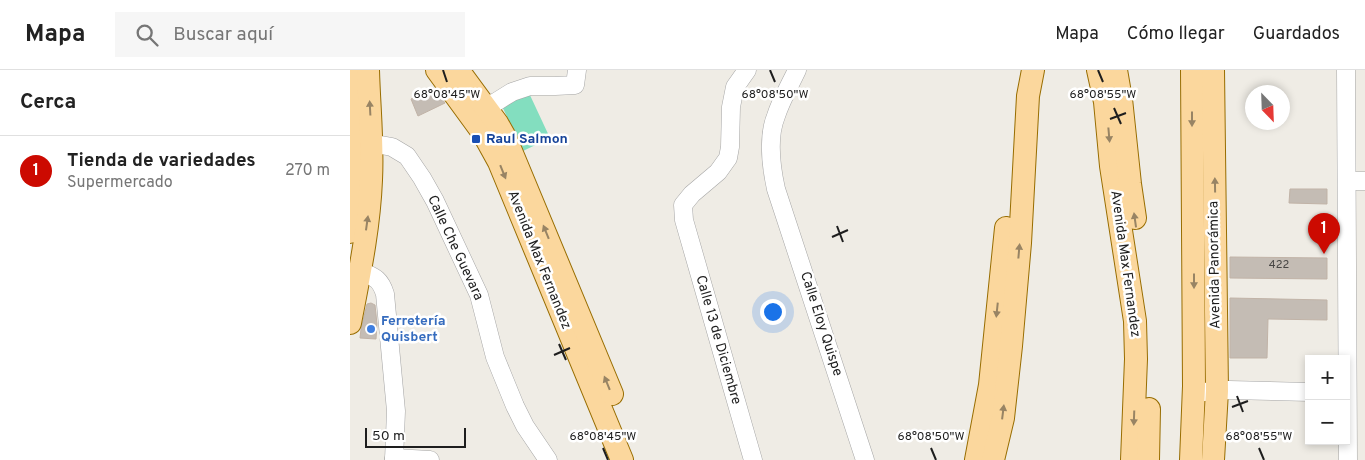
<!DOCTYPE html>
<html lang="es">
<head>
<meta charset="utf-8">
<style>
  body { margin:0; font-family:Overpass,sans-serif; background:#f6f6f6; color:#222 }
  .controls { position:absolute; right:15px; bottom:15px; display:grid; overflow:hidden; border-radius:0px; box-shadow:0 2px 8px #0003 }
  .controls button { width:45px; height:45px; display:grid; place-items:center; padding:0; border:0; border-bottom:1px solid #e0e0e0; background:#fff; color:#222; font:25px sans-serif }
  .compass { position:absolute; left:895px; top:15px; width:45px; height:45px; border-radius:50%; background:#fff; box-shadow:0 2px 8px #0003; rotate:157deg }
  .scale { position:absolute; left:15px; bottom:12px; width:101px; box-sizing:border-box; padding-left:5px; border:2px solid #1e1e1e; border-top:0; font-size:14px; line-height:18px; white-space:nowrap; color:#1e1e1e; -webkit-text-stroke:4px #fff; paint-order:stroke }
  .you { position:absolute; left:422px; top:241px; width:18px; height:18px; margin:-12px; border:4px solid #fff; border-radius:50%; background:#1a73e8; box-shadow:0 0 0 8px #1a73e833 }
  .badge { display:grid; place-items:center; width:32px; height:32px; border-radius:50%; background:#cc0a01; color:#fff; font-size:16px; font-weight:700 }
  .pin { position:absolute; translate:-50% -41px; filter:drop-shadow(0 1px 2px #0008) }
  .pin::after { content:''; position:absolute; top:26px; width:18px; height:15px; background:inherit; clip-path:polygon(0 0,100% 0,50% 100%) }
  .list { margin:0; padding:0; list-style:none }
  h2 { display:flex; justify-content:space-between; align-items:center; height:65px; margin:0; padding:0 20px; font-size:21px }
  h2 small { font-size:16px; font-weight:400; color:#767676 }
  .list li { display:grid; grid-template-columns:32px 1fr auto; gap:15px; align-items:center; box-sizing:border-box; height:70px; padding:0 20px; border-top:1px solid #e0e0e0 }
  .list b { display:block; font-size:19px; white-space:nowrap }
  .list p { margin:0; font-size:16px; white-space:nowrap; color:#767676 }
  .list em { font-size:16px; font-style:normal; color:#767676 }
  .icon { flex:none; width:28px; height:28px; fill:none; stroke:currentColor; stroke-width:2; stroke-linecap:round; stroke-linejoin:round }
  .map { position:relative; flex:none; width:1015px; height:390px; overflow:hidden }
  header { display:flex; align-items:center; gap:30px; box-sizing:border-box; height:70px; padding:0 25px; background:#fff; border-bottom:1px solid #e0e0e0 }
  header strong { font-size:24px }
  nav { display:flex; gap:28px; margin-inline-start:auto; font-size:18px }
  .search { width:350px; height:45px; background:#f6f6f6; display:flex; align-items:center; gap:12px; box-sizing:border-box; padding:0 18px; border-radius:0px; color:#767676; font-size:19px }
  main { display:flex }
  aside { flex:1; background:#fff }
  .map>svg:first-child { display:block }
  .pitch { fill:#83debf }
  .building { fill:#c4bcb4; stroke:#c1b3a7 }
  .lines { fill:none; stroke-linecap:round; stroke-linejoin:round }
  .minor-casing { stroke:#a5a5a5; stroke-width:19 }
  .major-casing { stroke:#986d01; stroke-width:24 }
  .minor { stroke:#fff; stroke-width:18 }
  .major { stroke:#fbd79d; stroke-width:22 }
  .oneway { fill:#988464 }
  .ticks { fill:none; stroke:#1e1e1e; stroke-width:2 }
  .transit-dot { fill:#1a4fb4; stroke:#fff; stroke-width:2 }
  .shop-dot { fill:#3f7fe0; stroke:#fff; stroke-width:2 }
  .labels { text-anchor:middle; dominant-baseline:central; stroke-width:5; stroke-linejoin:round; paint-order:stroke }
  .number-label { font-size:11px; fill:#484644 }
  .transit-label { font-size:14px; font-weight:bold; fill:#164399; stroke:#fff; text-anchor:start }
  .street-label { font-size:14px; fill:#1e1e1e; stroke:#fff }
  .shop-label { font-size:14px; font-weight:bold; fill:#366cbe; stroke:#fff; text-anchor:start }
  .ticks-label { font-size:12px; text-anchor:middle; fill:#1e1e1e; stroke:#fff; stroke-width:5; stroke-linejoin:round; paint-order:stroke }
</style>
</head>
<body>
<header>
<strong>Mapa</strong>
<div class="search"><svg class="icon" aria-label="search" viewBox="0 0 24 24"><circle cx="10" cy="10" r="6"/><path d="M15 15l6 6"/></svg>Buscar aquí</div>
<nav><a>Mapa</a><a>Cómo llegar</a><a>Guardados</a></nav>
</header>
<main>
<aside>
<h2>Cerca<small></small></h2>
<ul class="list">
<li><span class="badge">1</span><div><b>Tienda de variedades</b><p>Supermercado</p></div><em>270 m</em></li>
</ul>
</aside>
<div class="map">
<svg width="1015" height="390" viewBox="0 0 1015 390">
  <rect width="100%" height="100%" fill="#efece5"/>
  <!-- pitch -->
  <polygon class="pitch" points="179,23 200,68 173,81 152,36"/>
  <!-- building -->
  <g class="building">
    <polygon points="84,18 95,33 68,46 61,29"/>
    <polygon points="940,119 977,119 977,134 939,133"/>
    <polygon points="880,187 977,188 977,209 880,208"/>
    <polygon points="880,228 977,230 977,250 918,249 917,288 880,288"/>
    <polygon points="21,233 25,235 27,254 26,269 10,268 11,259 17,234"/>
  </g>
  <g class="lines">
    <defs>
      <g id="minor">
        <polyline points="397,0 385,17 381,37 380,77 378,88 368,102 342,124 333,135 334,150 403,390"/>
        <path d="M447 0C440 15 431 30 426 46 417 68 421 96 426 119L515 390"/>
        <polyline points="996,0 998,390"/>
        <polyline points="124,42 133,36 146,32 162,22 180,16 205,16 225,15 227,0"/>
        <polyline points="22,76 31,75 42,77 57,86 72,108 85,131 129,225 145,287 165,336 175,356 198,390"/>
        <polyline points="997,111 1015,111"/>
        <path d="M10 201C24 207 30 208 35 224L46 341 44 390"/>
        <polyline points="854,322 879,320 959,322"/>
        <polyline points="44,388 80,390"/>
      </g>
      <g id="major">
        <polyline points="87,0 133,63 149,92 272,390"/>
        <polyline points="108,0 147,53 156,69 262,324"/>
        <polyline points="748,0 755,32 761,96 785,251 786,289 782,390"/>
        <polyline points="766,0 771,29 780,114 785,148"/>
        <polyline points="0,162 5,112 6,75 2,0"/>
        <path d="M0 253C9 206 19 159 21 110 23 73 19 37 18 0"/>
        <polyline points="626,390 640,315 656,158"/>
        <polyline points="643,390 653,348 661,276 670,173 678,26 683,0"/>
        <polyline points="798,390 799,339"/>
        <polyline points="841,390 844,316 842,0"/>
        <polyline points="863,390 867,321 863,0"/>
      </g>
    </defs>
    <!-- minor casing -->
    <use href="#minor" class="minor-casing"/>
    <!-- major casing -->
    <use href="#major" class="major-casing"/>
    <!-- minor -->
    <use href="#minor" class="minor"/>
    <!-- major -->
    <use href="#major" class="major"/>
  </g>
  <!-- one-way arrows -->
  <defs><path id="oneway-solid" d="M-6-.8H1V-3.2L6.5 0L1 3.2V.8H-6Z" transform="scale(1.25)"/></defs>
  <g class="oneway">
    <use href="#oneway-solid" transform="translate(20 38) rotate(-93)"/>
    <use href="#oneway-solid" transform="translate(842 49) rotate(90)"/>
    <use href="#oneway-solid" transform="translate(759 65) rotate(85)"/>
    <use href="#oneway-solid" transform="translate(153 102) rotate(68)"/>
    <use href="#oneway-solid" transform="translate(865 115) rotate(-91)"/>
    <use href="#oneway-solid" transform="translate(785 150) rotate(-98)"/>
    <use href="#oneway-solid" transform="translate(17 153) rotate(-82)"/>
    <use href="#oneway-solid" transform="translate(196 162) rotate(-112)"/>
    <use href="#oneway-solid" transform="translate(669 181) rotate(-85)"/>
    <use href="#oneway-solid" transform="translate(844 211) rotate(90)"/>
    <use href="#oneway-solid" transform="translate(647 240) rotate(96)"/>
    <use href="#oneway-solid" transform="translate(257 313) rotate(-112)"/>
    <use href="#oneway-solid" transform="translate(653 342) rotate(-83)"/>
    <use href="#oneway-solid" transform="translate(784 348) rotate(92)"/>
  </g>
  <!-- ticks -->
  <path class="ticks" d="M93 0 97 12M420 0 425 12M748 0 753 12M764 38 771 54M760 49 776 43M487 156 493 172M482 167 498 160M209 274 216 290M204 285 220 278M887 326 893 342M882 337 898 331M253 378 258 390M581 378 586 390M909 378 914 390"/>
  <!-- markers -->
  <rect class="transit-dot" x="121" y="64" width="10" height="10" rx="2.5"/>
  <circle class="shop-dot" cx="21" cy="259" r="5"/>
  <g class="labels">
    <!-- number labels -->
    <g class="number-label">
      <text x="929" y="195">422</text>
    </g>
    <!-- transit labels -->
    <g class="transit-label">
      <text x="136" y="69">Raul Salmon</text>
    </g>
    <!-- street labels -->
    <g class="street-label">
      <text transform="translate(105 178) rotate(65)">Calle Che Guevara</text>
      <text transform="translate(189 190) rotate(68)">Avenida Max Fernandez</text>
      <text transform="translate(775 194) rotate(82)">Avenida Max Fernandez</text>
      <text transform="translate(865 195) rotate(-91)">Avenida Panorámica</text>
      <text transform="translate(471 254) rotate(72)">Calle Eloy Quispe</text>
      <text transform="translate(368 270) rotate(74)">Calle 13 de Diciembre</text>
    </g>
    <!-- shop labels -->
    <g class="shop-label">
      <text x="31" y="251">Ferretería<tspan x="31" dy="16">Quisbert</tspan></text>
    </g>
  </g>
  <g class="ticks-label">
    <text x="97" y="28">68°08'45"W</text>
    <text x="425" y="28">68°08'50"W</text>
    <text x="753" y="28">68°08'55"W</text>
    <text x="253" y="370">68°08'45"W</text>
    <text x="581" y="370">68°08'50"W</text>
    <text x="909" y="370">68°08'55"W</text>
  </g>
</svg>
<div class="controls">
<button>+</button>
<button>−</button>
</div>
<svg class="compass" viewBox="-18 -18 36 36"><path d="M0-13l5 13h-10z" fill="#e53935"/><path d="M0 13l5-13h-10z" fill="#767676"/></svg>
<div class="scale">50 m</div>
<div class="you"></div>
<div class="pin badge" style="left:974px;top:184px">1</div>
</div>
</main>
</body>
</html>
